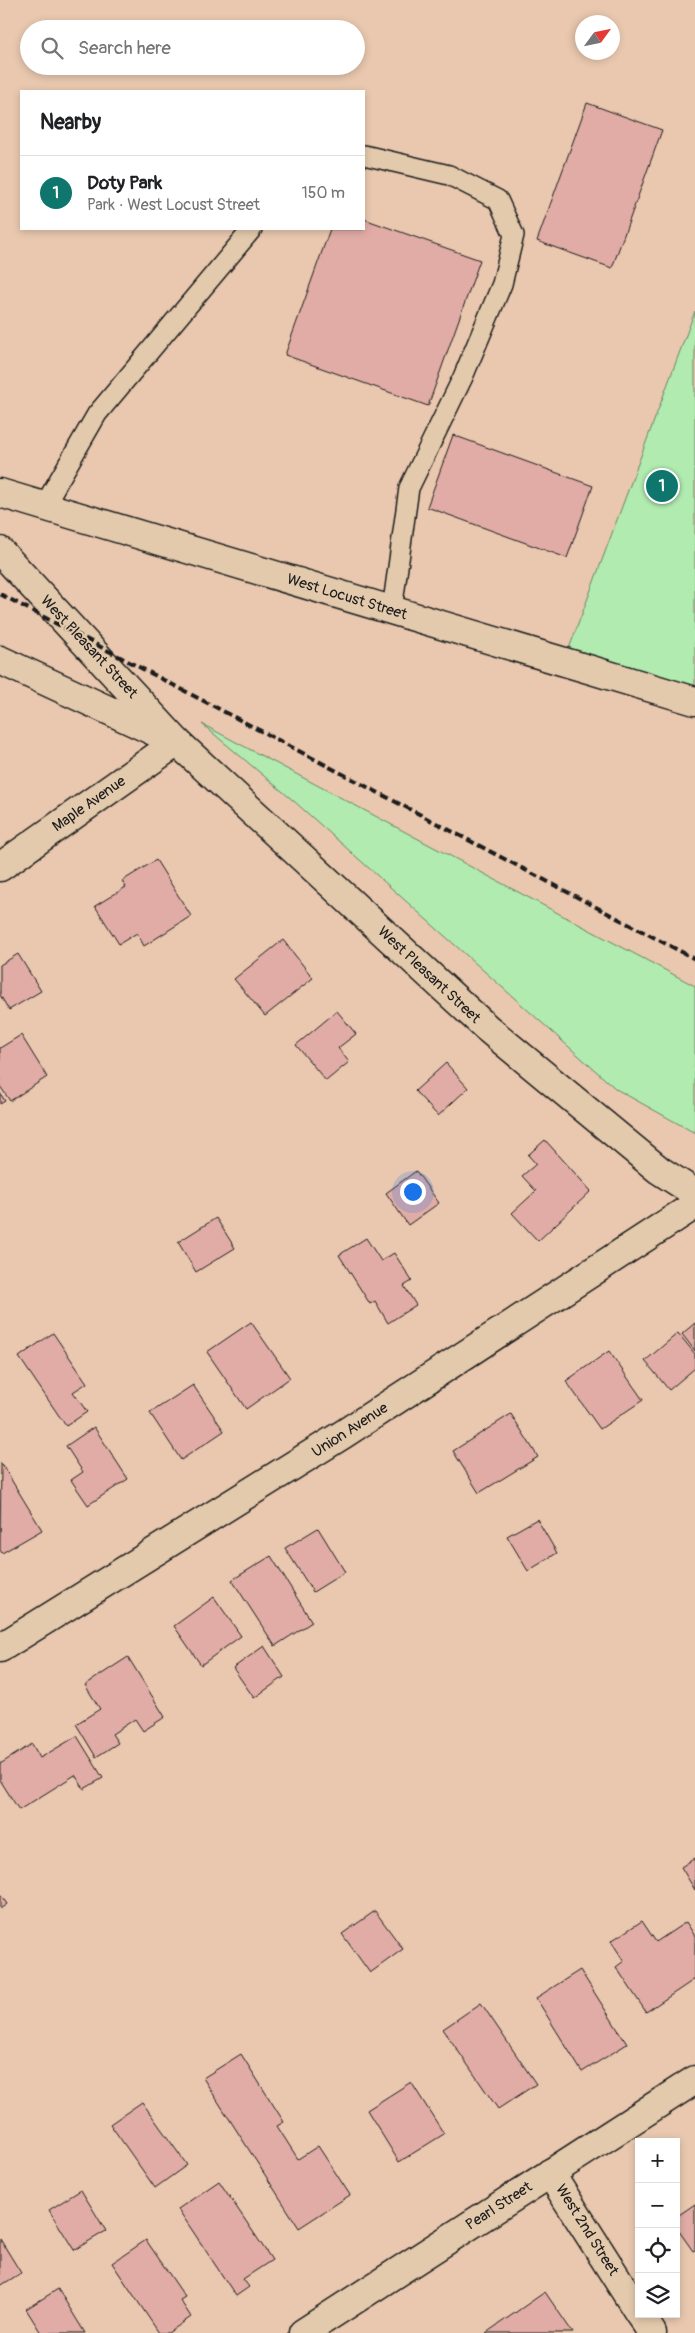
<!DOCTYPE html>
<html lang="en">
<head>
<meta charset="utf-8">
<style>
  body { margin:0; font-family:Pangolin,sans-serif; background:#f6f6f6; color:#202124 }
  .controls { position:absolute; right:15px; bottom:15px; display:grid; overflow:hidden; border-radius:0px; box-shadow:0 2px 8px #0003 }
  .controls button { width:45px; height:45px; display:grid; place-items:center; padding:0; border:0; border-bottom:1px solid #e0e0e0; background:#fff; color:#202124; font:25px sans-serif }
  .compass { position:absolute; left:575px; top:15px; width:45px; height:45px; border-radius:50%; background:#fff; box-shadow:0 2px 8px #0003; rotate:57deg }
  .you { position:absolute; left:412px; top:1191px; width:18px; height:18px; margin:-12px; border:4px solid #fff; border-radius:50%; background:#1a73e8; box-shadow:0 0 0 8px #1a73e833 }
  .badge { display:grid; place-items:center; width:32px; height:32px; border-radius:50%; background:#0f766e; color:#fff; font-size:16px; font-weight:700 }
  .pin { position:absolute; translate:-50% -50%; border:2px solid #fff; box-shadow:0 1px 5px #0006 }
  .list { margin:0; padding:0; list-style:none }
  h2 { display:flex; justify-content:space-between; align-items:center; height:65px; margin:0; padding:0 20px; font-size:21px }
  h2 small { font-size:16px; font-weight:400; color:#757577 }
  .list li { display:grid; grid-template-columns:32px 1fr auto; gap:15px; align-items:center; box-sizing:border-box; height:75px; padding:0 20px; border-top:1px solid #e0e0e0 }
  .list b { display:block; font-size:19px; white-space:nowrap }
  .list p { margin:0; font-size:16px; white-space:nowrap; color:#757577 }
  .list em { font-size:16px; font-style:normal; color:#757577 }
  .icon { flex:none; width:28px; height:28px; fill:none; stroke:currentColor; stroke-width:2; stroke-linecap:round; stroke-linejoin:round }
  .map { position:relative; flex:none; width:695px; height:2333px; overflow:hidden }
  .search { position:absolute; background:#fff; box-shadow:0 2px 8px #0003; left:20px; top:20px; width:345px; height:55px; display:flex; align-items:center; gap:12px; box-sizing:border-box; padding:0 18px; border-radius:28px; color:#757577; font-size:19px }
  .panel { position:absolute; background:#fff; box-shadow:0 2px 8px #0003; left:20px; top:90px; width:345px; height:140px; border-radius:0px }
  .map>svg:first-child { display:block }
  .green { fill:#b1ebb0; stroke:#668466 }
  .building { fill:#e1aca6; stroke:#1c1c1c }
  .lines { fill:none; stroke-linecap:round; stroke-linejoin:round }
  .service-casing { stroke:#1c1c1c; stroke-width:22 }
  .minor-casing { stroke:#1c1c1c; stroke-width:31 }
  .tertiary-casing { stroke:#1c1c1c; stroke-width:31 }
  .service { stroke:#e4caac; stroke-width:19 }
  .minor { stroke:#e4caac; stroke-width:28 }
  .tertiary { stroke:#e4caac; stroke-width:28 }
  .rail { stroke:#1c1c1c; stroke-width:4; stroke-dasharray:8 4; stroke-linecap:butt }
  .labels { text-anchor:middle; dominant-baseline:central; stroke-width:4; stroke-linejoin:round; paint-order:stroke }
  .street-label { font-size:15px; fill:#1c1c1c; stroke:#e4caac }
</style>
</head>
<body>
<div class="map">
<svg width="695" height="2333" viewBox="0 0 695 2333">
  <rect width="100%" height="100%" fill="#e9c8af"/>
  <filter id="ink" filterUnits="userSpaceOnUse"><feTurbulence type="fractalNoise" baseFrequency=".02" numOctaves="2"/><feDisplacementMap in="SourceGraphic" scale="10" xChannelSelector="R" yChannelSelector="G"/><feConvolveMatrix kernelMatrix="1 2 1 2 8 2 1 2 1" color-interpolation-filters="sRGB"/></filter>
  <g filter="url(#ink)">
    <!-- green -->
    <g class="green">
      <polygon points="695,311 695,706 564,662"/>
      <polygon points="202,724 695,986 695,1133 616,1089 295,802"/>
    </g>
    <!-- building -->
    <g class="building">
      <polygon points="587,103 662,130 612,268 537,241"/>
      <polygon points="364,219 480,260 428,406 285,355 330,229 364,229"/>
      <polygon points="453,435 593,486 567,558 427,507"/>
      <polygon points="156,860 191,916 144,946 137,933 119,944 95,906 126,887 122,881"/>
      <polygon points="283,940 313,978 265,1016 234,979"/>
      <polygon points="18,954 41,991 9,1010 0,995 0,965"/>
      <polygon points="337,1011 356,1034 338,1048 349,1062 326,1081 296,1045"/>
      <polygon points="21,1035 47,1077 10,1101 0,1086 0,1048"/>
      <polygon points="446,1063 468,1088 438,1116 415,1091"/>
      <polygon points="0,1093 5,1101 0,1104"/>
      <polygon points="545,1140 591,1191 538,1241 512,1213 536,1191 522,1176 536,1164 528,1155"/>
      <polygon points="416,1171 439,1203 408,1225 386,1193"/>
      <polygon points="216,1218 235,1248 196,1272 178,1242"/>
      <polygon points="366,1238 381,1261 394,1253 412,1281 404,1286 416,1305 388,1323 375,1301 370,1304 339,1255"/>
      <polygon points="251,1322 290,1378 246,1409 207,1352"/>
      <polygon points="695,1323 695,1351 682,1334"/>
      <polygon points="53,1333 87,1383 73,1392 87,1412 66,1426 19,1357"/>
      <polygon points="678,1333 695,1354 695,1368 669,1390 645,1361"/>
      <polygon points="609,1351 643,1400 600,1429 566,1381"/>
      <polygon points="193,1385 224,1431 181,1460 150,1413"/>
      <polygon points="511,1414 538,1457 479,1493 453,1451"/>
      <polygon points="94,1427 128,1479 88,1505 71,1480 83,1472 66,1446"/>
      <polygon points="1,1463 42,1530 2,1553 0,1550"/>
      <polygon points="537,1519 557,1553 528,1571 507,1536"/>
      <polygon points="318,1528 345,1572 313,1592 285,1548"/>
      <polygon points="271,1556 312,1622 275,1646 232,1580"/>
      <polygon points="214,1597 241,1636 201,1665 174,1626"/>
      <polygon points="264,1646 284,1677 254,1698 233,1668"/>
      <polygon points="128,1657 165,1717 143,1731 135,1719 112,1734 118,1743 96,1757 76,1724 100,1709 85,1685"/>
      <polygon points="77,1736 103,1778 84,1789 75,1775 19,1810 0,1780 0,1764 32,1744 40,1758"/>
      <polygon points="695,1858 695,1890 681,1867"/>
      <polygon points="0,1894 7,1904 0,1909"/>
      <polygon points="375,1911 403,1949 370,1973 342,1934"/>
      <polygon points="642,1921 656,1942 686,1922 695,1936 695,1979 646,2012 616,1967 624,1961 611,1941"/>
      <polygon points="580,1970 627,2044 582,2072 536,1998"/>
      <polygon points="481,2003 536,2084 498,2109 443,2029"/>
      <polygon points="241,2054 284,2122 277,2126 298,2159 318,2146 350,2195 299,2228 203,2078"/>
      <polygon points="411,2082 444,2134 399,2162 367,2110"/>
      <polygon points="142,2102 187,2165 155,2188 110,2124"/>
      <polygon points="219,2181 272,2260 243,2279 249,2287 236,2296 178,2209"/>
      <polygon points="81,2190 106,2231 74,2250 49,2210"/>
      <polygon points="695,2204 695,2250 693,2251 676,2227 676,2217"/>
      <polygon points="0,2239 21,2273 0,2286"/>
      <polygon points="146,2240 185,2297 180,2300 191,2317 168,2333 159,2333 112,2263"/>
      <polygon points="58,2289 85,2333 41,2333 26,2309"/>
      <polygon points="545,2292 573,2333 486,2333"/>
    </g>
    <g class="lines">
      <defs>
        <g id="service">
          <polyline points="364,155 449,175 498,200 514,235 502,284 463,377 409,488 392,610"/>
          <polyline points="44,506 97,414 252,229"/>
        </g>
        <g id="minor">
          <polyline points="0,660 177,742 0,867"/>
          <polyline points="0,1648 342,1435 695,1205"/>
          <polyline points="550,2173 639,2313"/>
          <polyline points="640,2314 652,2333"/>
        </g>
        <g id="tertiary">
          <polyline points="0,493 695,701"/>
          <polyline points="0,551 177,742 487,1028 659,1170 695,1193"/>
          <polyline points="303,2333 695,2080"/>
        </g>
      </defs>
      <!-- service casing -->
      <use href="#service" class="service-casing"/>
      <!-- minor casing -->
      <use href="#minor" class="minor-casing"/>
      <!-- tertiary casing -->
      <use href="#tertiary" class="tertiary-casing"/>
      <!-- service -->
      <use href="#service" class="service"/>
      <!-- minor -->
      <use href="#minor" class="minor"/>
      <!-- tertiary -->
      <use href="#tertiary" class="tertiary"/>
      <!-- rail -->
      <polyline class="rail" points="0,594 695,959"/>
    </g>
  </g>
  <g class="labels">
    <!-- street labels -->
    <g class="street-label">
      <text transform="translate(347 597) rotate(17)">West Locust Street</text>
      <text transform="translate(89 647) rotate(47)">West Pleasant Street</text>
      <text transform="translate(89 804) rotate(-35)">Maple Avenue</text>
      <text transform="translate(429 975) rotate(43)">West Pleasant Street</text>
      <text transform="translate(350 1430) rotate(-33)">Union Avenue</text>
      <text transform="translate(499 2206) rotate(-33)">Pearl Street</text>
      <text transform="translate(587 2230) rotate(58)">West 2nd Street</text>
    </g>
  </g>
</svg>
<div class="controls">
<button>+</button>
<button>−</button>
<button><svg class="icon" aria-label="locate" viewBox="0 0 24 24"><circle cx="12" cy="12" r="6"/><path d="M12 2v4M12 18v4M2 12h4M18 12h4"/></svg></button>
<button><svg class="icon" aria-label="layers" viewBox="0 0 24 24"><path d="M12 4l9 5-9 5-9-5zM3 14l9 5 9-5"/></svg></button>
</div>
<svg class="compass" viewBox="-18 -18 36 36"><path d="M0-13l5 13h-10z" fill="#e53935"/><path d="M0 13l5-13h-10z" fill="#757577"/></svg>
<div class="you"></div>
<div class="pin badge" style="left:662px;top:486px">1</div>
<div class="search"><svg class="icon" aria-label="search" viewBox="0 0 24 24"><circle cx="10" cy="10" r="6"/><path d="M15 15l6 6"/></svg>Search here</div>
<section class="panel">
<h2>Nearby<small></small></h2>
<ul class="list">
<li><span class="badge">1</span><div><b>Doty Park</b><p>Park · West Locust Street</p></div><em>150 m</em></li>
</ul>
</section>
</div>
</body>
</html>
